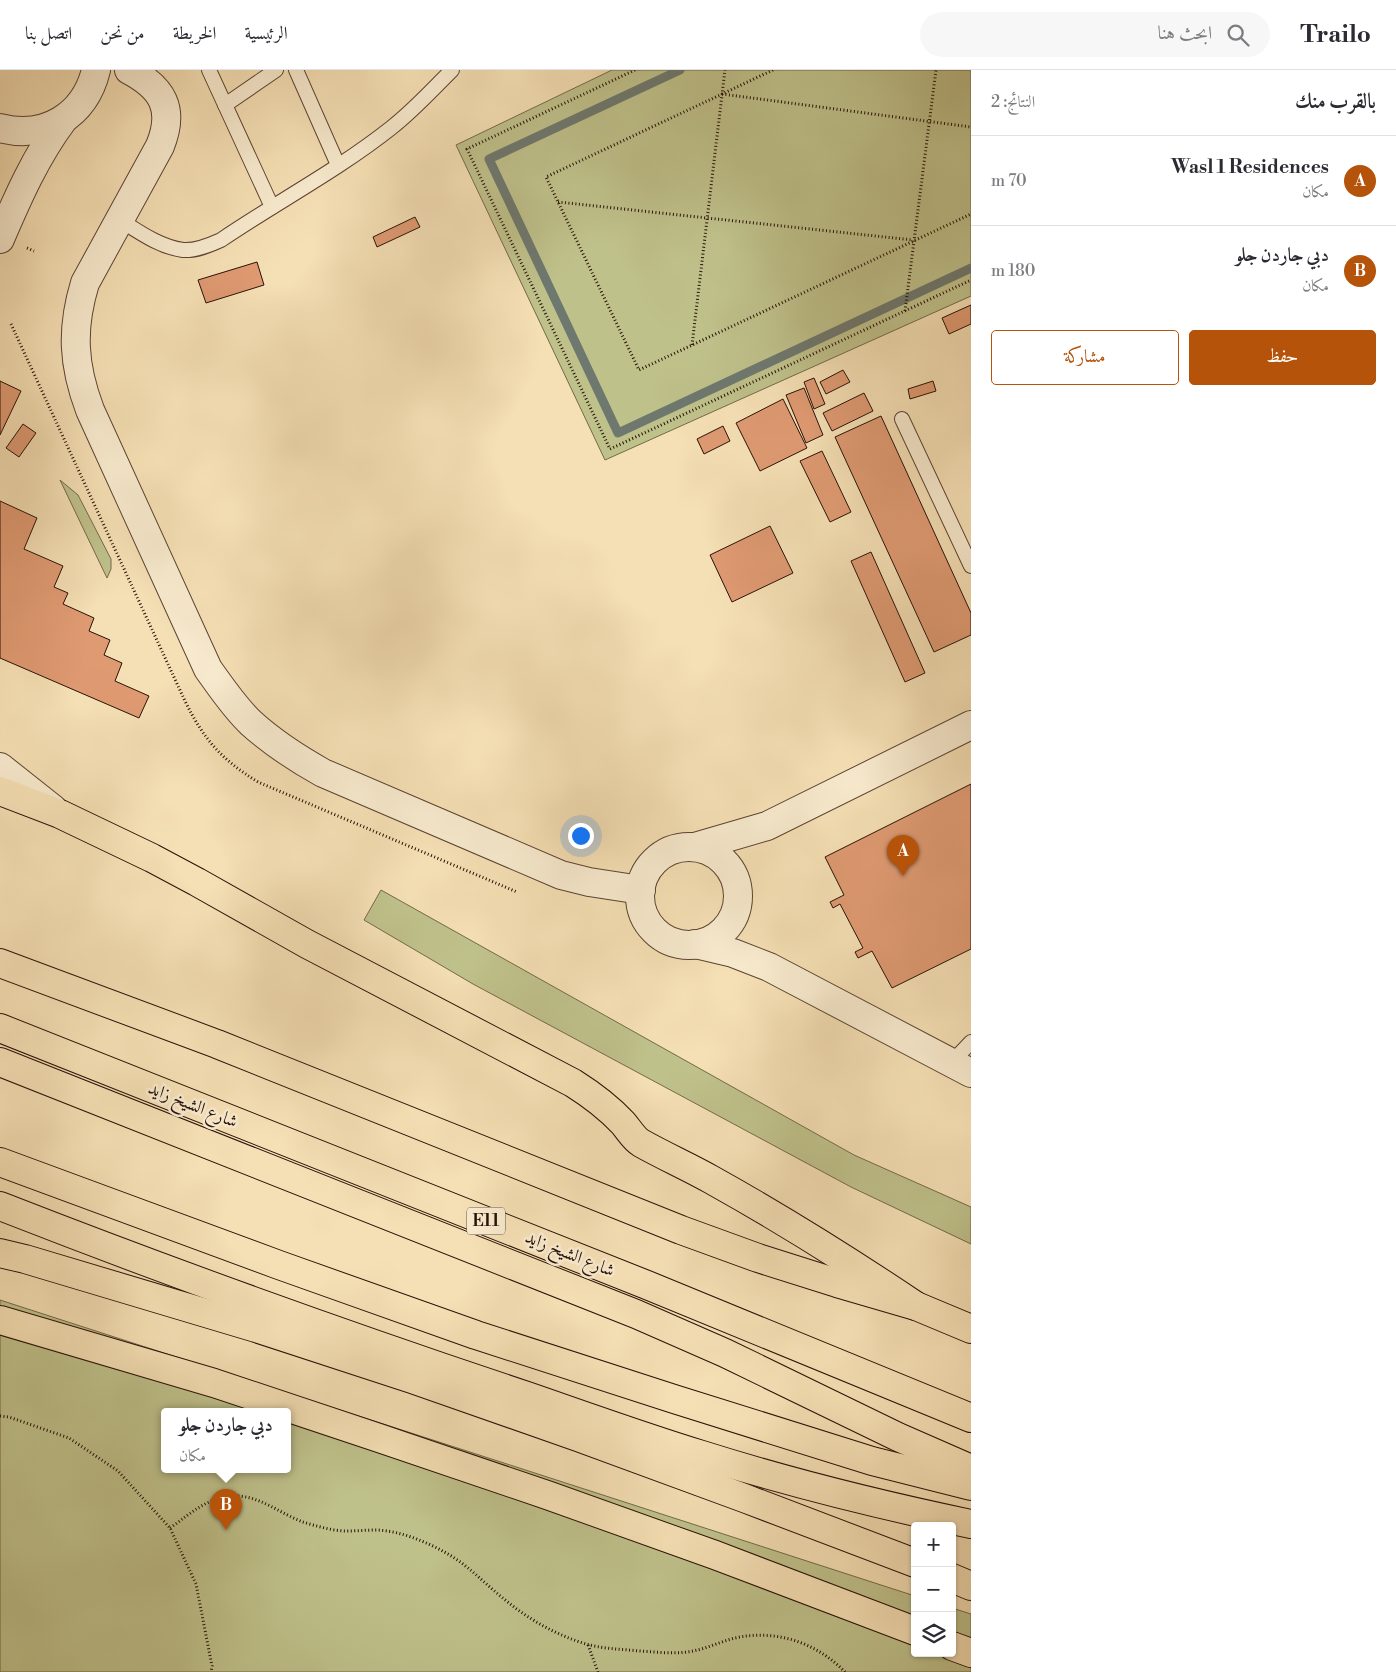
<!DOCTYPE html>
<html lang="ar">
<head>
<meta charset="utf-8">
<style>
  body { margin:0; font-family:"Libre Bodoni",Amiri,serif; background:#f7f7f7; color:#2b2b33; direction:rtl }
  .controls { position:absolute; right:15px; bottom:15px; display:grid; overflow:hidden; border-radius:5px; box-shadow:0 1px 4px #0004 }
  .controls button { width:45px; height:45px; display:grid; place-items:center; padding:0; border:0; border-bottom:1px solid #e1e1e2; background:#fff; color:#2b2b33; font:25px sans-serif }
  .you { position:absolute; left:580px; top:765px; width:18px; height:18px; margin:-12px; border:4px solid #fff; border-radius:50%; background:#1a73e8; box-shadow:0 0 0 8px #1a73e833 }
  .badge { display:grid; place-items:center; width:32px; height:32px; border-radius:50%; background:#b45309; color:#fff; font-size:16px; font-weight:700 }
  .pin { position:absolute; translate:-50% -41px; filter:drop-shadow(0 1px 2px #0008) }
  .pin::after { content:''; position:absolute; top:26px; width:18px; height:15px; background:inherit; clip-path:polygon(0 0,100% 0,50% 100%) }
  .popup { position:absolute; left:161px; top:1338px; width:130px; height:65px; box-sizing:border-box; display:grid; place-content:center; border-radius:5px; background:#fff; filter:drop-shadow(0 1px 4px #0005); font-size:16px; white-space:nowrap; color:#7c7c81 }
  .popup b { font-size:19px; color:#2b2b33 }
  .popup::after { content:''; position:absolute; left:50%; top:100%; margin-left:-10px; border:10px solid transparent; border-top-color:#fff }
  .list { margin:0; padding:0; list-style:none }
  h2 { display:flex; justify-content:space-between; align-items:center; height:65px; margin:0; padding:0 20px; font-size:21px }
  h2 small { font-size:16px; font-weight:400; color:#7c7c81 }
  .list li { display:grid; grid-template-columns:32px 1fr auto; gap:15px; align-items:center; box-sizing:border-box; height:90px; padding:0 20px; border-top:1px solid #e1e1e2 }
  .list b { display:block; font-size:19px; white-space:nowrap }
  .list p { margin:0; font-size:16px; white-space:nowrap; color:#7c7c81 }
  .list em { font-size:16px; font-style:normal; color:#7c7c81 }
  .actions { display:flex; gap:10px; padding:15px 20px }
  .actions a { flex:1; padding:11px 0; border:1px solid #b45309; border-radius:5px; text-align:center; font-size:18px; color:#b45309 }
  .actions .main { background:#b45309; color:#fff }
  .icon { flex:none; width:28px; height:28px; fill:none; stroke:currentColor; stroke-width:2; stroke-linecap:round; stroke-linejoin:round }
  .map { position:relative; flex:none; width:971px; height:1602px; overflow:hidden; direction:ltr }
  header { display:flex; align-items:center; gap:30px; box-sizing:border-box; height:70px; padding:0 25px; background:#fff; border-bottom:1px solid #e1e1e2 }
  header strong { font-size:24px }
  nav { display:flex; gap:28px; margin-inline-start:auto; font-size:18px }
  .search { width:350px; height:45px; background:#f7f7f7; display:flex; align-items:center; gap:12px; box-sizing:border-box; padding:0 18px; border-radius:28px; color:#7c7c81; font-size:19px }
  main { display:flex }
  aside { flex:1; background:#fff }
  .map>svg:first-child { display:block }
  .green { fill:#bfc18b; stroke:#74694a; fill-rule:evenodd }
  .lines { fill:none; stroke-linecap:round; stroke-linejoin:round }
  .stream { stroke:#6e786f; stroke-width:9 }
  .building { fill:#df9a72; stroke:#281108 }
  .lane-casing { stroke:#5b4433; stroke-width:16 }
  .street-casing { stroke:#5b4433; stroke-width:30 }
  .highway-casing { stroke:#281108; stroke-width:30 }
  .path { stroke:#281108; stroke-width:3; stroke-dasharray:1 2.5; stroke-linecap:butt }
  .lane { stroke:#f8eace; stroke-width:14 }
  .street { stroke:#f8eace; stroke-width:28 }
  .highway { stroke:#f5dfb4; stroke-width:28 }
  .labels { text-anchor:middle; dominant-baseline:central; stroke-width:5; stroke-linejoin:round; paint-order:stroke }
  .shield { fill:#f8eace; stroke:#665243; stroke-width:1 }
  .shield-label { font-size:16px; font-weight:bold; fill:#281108 }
  .street-label { font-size:18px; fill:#281108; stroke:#f8eace }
</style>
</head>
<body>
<header>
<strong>Trailo</strong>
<div class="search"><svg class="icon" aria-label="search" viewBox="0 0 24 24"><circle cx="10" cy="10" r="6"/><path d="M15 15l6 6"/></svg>ابحث هنا</div>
<nav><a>الرئيسية</a><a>الخريطة</a><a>من نحن</a><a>اتصل بنا</a></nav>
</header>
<main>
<aside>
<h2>بالقرب منك<small>النتائج: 2</small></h2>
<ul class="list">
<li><span class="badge">A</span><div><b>Wasl 1 Residences</b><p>مكان</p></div><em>70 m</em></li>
<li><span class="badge">B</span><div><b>دبي جاردن جلو</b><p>مكان</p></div><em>180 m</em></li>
</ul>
<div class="actions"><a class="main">حفظ</a><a>مشاركة</a></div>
</aside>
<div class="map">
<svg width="971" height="1602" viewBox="0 0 971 1602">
  <rect width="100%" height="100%" fill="#f5dfb4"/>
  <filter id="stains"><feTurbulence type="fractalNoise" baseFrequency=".004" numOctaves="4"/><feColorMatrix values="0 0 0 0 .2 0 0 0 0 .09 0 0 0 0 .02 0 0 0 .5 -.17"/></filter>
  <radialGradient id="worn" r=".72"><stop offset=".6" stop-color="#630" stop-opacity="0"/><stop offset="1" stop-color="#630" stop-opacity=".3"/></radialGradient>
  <!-- green -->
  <g class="green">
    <polygon points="612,0 971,0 971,226 605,390 456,75"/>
    <polygon points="60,410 78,425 111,489 111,499 107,508"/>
    <polygon points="381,820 854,1085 971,1137 971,1174 851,1117 473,914 364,850"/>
    <path d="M0 1230 915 1526V1583H952V1538L971 1544V1602H0ZM165 1341H287V1399H165Z"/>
  </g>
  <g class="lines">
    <!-- stream -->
    <polyline class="stream" points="680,0 489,89 618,363 971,198"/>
  </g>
  <!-- building -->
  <g class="building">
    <polygon points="415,147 420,157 377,177 373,167"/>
    <polygon points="257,192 264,215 206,233 198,210"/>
    <polygon points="971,235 971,254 949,264 942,248"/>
    <polygon points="843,300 850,312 826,324 820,312"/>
    <polygon points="814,308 825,334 814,339 804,312"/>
    <polygon points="0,311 21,321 0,365"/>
    <polygon points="933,311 936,321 910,329 908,319"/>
    <polygon points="804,318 823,365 806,373 786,325"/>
    <polygon points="864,323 873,341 832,361 823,343"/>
    <polygon points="783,329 807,378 760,401 736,353"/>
    <polygon points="881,346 971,543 971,565 934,582 835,367"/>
    <polygon points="23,354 36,363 19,387 6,378"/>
    <polygon points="723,356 730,371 704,384 697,369"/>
    <polygon points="822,381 851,442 830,452 800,391"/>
    <polygon points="0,431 37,448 24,479 63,496 54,517 68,523 63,534 94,548 89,561 110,570 104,585 122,593 115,611 149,626 139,648 0,588"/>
    <polygon points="770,456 793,503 732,532 710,485"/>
    <polygon points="871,482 925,603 905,612 851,491"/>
    <polygon points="971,714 971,879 892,918 872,881 858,888 855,882 863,878 840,834 833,838 830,832 844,825 825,787"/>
  </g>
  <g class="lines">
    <defs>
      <g id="lane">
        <polyline points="209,0 272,137"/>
        <polyline points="296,0 338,95"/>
        <polyline points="225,35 276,0"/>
        <path d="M120 150C139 162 160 177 183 180 196 181 210 175 221 170 277 132 338 100 391 58 413 41 432 20 452 0"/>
        <polyline points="902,349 971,496"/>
        <polyline points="951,993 971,972"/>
      </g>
      <g id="street">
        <path d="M129 0C163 18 175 39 160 76L85 213C71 259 73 295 90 340L208 599C221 617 234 637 251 653 273 673 298 689 323 703L561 805 589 812 641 820"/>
        <path d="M0 58C46 70 85 45 96 0"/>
        <path d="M0 169C18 127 36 86 63 50"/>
        <polyline points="0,697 53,739"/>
        <polyline points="695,777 767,756 971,655"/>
        <circle cx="689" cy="826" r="49"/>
        <polyline points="695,874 733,883 769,897 971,1003"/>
      </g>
      <g id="highway">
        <path d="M0 721 60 744 152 788 197 812 307 874 573 1013C592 1025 608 1037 623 1053 629 1060 634 1069 641 1073 664 1086 689 1097 712 1110 782 1149 849 1191 916 1236"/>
        <polyline points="0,893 217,974 681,1160 758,1188 837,1213 916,1236 971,1259"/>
        <polyline points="0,958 647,1215 971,1348"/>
        <polyline points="0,992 636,1244 725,1283 898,1367 971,1399"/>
        <polyline points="0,1092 279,1195 476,1265 674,1329 872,1391 971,1416"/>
        <path d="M0 1136C174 1204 350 1267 527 1326 585 1346 643 1367 702 1385 791 1413 880 1435 971 1454"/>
        <polyline points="0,1183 25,1189 256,1258 412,1309 578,1367 744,1428 915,1493"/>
        <polyline points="0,1250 214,1313 379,1368 547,1425 715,1485 915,1561"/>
        <polyline points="952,1508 971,1516"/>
        <polyline points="952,1576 971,1583"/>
      </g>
    </defs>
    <!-- lane casing -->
    <use href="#lane" class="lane-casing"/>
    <!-- street casing -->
    <use href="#street" class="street-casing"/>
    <!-- highway casing -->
    <use href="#highway" class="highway-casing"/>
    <!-- path -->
    <g class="path">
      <polyline points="635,0 467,79 610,379 971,210"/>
      <polyline points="773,0 546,107 639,300 971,144"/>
      <polyline points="722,24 971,57"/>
      <polyline points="558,132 913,170"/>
      <polyline points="27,178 34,181"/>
      <polyline points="905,241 936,0"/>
      <path d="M11 254 185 631C204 670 222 690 258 712L517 822"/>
      <polyline points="692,275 725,0"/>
      <polyline points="0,1346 9,1347 69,1368 118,1401 170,1458 196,1514 212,1596 211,1602"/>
      <path d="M170 1458C193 1442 207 1427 236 1426 260 1426 281 1444 303 1452 316 1456 333 1461 347 1461 357 1461 367 1460 377 1460 401 1461 427 1472 448 1484 469 1496 485 1514 504 1529 528 1549 556 1565 586 1574 603 1579 621 1579 639 1581 655 1582 671 1584 687 1582 704 1580 719 1572 735 1568 775 1559 816 1572 845 1602"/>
      <polyline points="588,1575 598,1602"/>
    </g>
    <!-- lane -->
    <use href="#lane" class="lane"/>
    <!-- street -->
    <use href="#street" class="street"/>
    <!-- highway -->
    <use href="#highway" class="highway"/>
  </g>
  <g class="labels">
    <!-- shield labels -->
    <rect class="shield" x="467" y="1137.5" width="38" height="27" rx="4"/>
    <g class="shield-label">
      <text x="486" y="1151">E11</text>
    </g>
    <!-- street labels -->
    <g class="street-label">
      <text transform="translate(193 1035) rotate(22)">شارع الشيخ زايد</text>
      <text transform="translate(570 1184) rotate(22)">شارع الشيخ زايد</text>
    </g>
  </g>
  <rect width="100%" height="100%" filter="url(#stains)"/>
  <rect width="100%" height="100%" fill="url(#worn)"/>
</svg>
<div class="controls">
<button>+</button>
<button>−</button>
<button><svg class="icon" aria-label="layers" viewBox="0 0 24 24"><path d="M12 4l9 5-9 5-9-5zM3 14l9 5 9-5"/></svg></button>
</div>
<div class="you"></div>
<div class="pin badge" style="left:903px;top:806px">A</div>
<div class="pin badge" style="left:226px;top:1460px">B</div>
<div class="popup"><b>دبي جاردن جلو</b>مكان</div>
</div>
</main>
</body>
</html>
